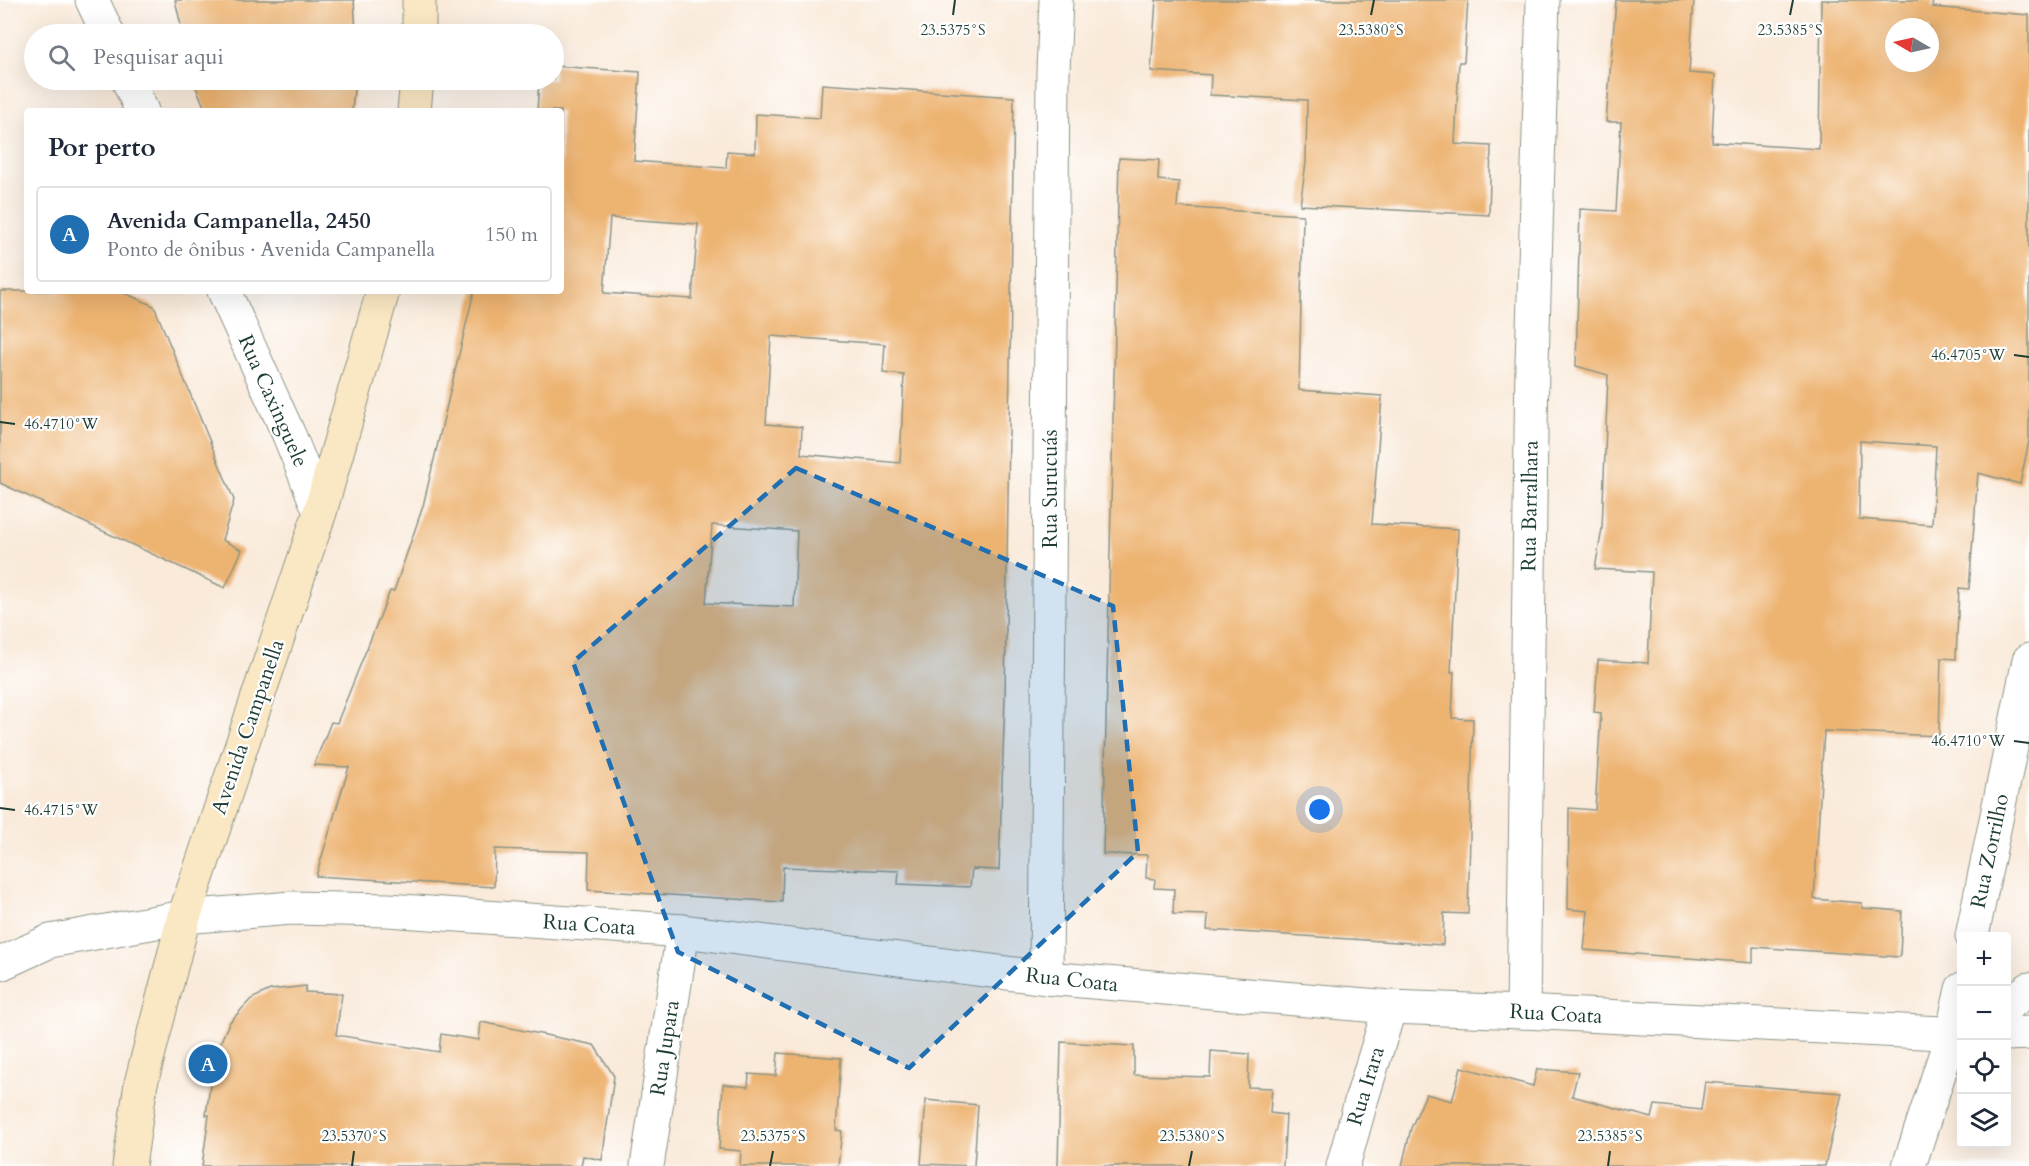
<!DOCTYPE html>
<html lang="pt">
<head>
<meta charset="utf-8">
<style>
  body { margin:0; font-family:Cardo,serif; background:#f2f2f3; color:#1f2937 }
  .controls { position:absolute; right:18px; bottom:18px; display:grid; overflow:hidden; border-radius:6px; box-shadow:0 6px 24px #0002 }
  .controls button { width:54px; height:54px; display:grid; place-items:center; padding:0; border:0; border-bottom:2px solid #e0e1e3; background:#fff; color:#1f2937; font:30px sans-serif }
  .compass { position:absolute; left:1885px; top:18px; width:54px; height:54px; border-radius:50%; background:#fff; box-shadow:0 6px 24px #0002; rotate:279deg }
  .you { position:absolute; left:1320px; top:810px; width:21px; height:21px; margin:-15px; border:4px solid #fff; border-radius:50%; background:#1a73e8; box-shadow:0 0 0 9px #1a73e833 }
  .badge { display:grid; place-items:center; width:39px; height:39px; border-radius:50%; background:#1f6fb2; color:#fff; font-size:20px; font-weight:700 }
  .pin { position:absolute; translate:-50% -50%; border:3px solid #fff; box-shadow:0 2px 6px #0006 }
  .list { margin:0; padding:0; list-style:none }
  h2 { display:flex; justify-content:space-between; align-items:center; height:78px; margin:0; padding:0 24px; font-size:26px }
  h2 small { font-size:20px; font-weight:400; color:#747a83 }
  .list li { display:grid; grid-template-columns:39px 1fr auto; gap:18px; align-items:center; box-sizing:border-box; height:96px; margin:0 12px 12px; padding:0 12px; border:2px solid #e0e1e3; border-radius:6px }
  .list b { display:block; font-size:22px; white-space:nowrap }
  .list p { margin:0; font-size:20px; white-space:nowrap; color:#747a83 }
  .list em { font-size:20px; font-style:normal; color:#747a83 }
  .icon { flex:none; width:33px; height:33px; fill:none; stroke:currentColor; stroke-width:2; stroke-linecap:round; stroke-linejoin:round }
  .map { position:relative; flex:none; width:2029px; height:1166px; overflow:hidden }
  .search { position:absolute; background:#fff; box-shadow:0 6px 24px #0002; left:24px; top:24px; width:540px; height:66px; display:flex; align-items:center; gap:15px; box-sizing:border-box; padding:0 21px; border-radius:33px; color:#747a83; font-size:22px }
  .panel { position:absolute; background:#fff; box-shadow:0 6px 24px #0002; left:24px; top:108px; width:540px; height:186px; border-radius:6px }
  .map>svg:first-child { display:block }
  .building { fill:#edb371; fill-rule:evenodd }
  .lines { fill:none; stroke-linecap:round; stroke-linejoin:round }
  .minor-casing { stroke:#8c9487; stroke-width:35 }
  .tertiary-casing { stroke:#8c9487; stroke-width:35 }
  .secondary-casing { stroke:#8c9487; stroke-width:35 }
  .minor { stroke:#fff; stroke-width:33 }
  .tertiary { stroke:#fff; stroke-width:33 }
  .secondary { stroke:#fae7c3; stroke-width:33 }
  .marked { fill:#1f6fb2; fill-opacity:0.2; stroke:#1f6fb2; stroke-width:4.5; stroke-dasharray:12 8; stroke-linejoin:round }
  .ticks { fill:none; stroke:#1f3d34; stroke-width:2 }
  .labels { text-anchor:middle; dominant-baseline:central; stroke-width:4.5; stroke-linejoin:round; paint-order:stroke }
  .street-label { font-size:21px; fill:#1f3d34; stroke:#fff }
  .ticks-label { font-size:15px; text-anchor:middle; fill:#1f3d34; stroke:#fff; stroke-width:4.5; stroke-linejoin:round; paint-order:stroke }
</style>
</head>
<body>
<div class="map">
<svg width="2029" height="1166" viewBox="0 0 2029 1166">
  <rect width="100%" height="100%" fill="#fff"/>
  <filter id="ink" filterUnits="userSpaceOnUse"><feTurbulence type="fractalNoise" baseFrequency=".0167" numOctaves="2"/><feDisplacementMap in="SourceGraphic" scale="12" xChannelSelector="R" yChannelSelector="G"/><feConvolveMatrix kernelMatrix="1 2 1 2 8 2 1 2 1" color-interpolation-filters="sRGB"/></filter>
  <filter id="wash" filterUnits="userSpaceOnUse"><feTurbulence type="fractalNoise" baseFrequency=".008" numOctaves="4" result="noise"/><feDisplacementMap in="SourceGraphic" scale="24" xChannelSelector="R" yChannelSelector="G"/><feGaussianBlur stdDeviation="1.35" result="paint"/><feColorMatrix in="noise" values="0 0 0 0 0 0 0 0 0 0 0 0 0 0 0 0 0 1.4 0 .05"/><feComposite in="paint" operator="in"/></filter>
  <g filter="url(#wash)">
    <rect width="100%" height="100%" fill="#f9eada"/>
    <g id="blocks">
      <!-- building -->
      <g class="building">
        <polygon points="175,0 354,0 356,34 183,34"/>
        <polygon points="1156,0 1468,0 1464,62 1459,62 1455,144 1491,146 1489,215 1300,205 1306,163 1307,100 1210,95 1211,75 1151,71"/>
        <path d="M1616 0H1694L1689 73 1715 75 1712 142 1819 149 1821 0H1933L1932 7 2029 15V441L2020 484 1978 473 1969 589 1959 588 1956 659 1941 658 1939 736 1824 731 1814 899 1862 903V908L1902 911 1900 957 1753 947V963L1584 950 1588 911 1568 909 1569 808 1595 810 1601 713 1594 712 1598 660 1648 663 1652 572 1595 569 1602 529 1608 375 1576 366 1580 209 1616 211 1621 122H1606ZM1894 27H1930V63H1894ZM1860 441 1936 446 1932 525 1859 519Z"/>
        <path d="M554 66 640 72 634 161 726 168 727 151 755 153 756 114 820 118 822 84 1014 97 1005 697 999 870 972 869 970 887 898 884 899 871 783 867 782 902 588 890 589 852 495 849 494 887 316 876 349 767 314 765 331 722 337 723 390 591H394L423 506 474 291H561V111H537L539 80H554ZM610 218 698 224 692 299 604 293ZM771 336 885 344 883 373 904 375 900 463 801 454 802 427 766 424ZM712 525 797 531 794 607 706 603Z"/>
        <polygon points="193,80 355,80 352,111 206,111"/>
        <polygon points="1119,158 1159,160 1158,180 1179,182 1177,207 1303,215 1299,390 1382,396 1372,524 1458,529 1451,672 1454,672 1452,718 1473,719 1468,914 1444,913 1443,945 1207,930 1208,915 1173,914 1174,889 1154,888 1155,879 1146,878 1147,855 1103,854"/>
        <polygon points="0,291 120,291 154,306 234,500 222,540 242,550 225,588 0,483"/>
        <polygon points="306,986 305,992 342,994 336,1035 439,1052 441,1034 479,1040 481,1022 594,1045 614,1076 602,1160 583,1156 581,1166 202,1166 209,1115 206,1115 214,1057 229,1023 251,999 270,990"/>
        <polygon points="1061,1042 1134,1046 1134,1075 1210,1077 1211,1051 1249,1054 1248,1087 1272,1088 1270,1113 1286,1115 1283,1166 1058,1166"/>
        <polygon points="778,1053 841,1058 836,1130 842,1131 838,1166 740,1166 741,1151 719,1149 723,1084 748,1087 749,1074 776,1076"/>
        <polygon points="1461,1067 1533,1086 1537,1069 1578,1072 1572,1096 1652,1118 1655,1105 1701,1110 1705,1082 1842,1093 1825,1166 1402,1166 1411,1128 1426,1094 1452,1101"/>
        <polygon points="926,1100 978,1105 974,1166 921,1164"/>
      </g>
    </g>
  </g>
  <g filter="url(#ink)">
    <use href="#blocks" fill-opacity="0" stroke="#8c9487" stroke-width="1.5"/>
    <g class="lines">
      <defs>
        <g id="minor">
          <polyline points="92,0 108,34"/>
          <polyline points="128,80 142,111"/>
          <polyline points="224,291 289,435 320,512"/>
          <polyline points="1972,936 2029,660"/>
          <polyline points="1046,978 1053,72 1056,0"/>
          <polyline points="1523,1012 1532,363 1543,0"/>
          <polyline points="647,1166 683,931"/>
          <polyline points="1343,1166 1362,1098 1390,1007"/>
          <polyline points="1909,1166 1952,1034 1962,989"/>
        </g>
        <g id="tertiary">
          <polyline points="0,964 50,941 184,917 291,908 388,910 683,931 1046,978 1390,1007 1523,1012 1962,1034"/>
          <polyline points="2006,1006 2029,989"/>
          <polyline points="2006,1034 2029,1033"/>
        </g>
        <g id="secondary">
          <polyline points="419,34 419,0"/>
          <polyline points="414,111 417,80"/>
          <polyline points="129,1166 141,1083 184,917 320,512 383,291"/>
        </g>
      </defs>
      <!-- minor casing -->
      <use href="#minor" class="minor-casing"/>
      <!-- tertiary casing -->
      <use href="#tertiary" class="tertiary-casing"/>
      <!-- secondary casing -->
      <use href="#secondary" class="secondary-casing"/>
      <!-- minor -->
      <use href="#minor" class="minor"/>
      <!-- tertiary -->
      <use href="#tertiary" class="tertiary"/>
      <!-- secondary -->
      <use href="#secondary" class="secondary"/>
    </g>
  </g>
  <!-- marked area -->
  <path class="marked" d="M796 468 1113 606 1138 852 909 1068 678 952 573 662Z"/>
  <!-- ticks -->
  <path class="ticks" d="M953 15 955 0M1371 15 1374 0M1790 15 1793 0M2014 355 2029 357M0 422 15 424M2014 741 2029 743M0 808 15 810M352 1166 354 1151M770 1166 773 1151M1189 1166 1192 1151M1608 1166 1610 1151"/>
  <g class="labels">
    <!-- street labels -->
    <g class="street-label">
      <text transform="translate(273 401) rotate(66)">Rua Caxinguele</text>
      <text transform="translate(1050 489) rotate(-90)">Rua Surucuás</text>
      <text transform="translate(1530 506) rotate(-89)">Rua Barralhara</text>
      <text transform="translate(248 727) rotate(-71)">Avenida Campanella</text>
      <text transform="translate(1990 851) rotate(-78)">Rua Zorrilho</text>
      <text transform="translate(589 925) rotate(4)">Rua Coata</text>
      <text transform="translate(1072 980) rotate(6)">Rua Coata</text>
      <text transform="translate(1556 1014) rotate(3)">Rua Coata</text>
      <text transform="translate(665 1048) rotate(-81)">Rua Jupara</text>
      <text transform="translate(1366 1086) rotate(-73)">Rua Irara</text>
    </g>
  </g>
  <g class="ticks-label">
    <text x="953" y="35">23.5375°S</text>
    <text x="1371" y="35">23.5380°S</text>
    <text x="1790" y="35">23.5385°S</text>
    <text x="1968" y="360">46.4705°W</text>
    <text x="61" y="429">46.4710°W</text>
    <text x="1968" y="746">46.4710°W</text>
    <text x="61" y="815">46.4715°W</text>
    <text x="354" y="1141">23.5370°S</text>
    <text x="773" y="1141">23.5375°S</text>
    <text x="1192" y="1141">23.5380°S</text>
    <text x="1610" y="1141">23.5385°S</text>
  </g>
</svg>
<div class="controls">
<button>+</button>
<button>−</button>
<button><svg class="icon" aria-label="locate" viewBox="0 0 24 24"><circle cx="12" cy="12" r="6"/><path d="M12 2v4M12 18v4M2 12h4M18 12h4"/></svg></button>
<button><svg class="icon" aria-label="layers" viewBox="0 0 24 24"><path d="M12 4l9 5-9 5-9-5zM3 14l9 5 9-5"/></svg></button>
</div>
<svg class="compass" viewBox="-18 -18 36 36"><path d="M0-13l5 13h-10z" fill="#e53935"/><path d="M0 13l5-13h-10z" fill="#747a83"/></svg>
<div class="you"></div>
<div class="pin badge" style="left:208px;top:1064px">A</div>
<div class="search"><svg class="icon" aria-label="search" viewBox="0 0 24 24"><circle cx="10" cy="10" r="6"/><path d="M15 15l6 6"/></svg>Pesquisar aqui</div>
<section class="panel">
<h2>Por perto<small></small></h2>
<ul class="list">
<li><span class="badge">A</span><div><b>Avenida Campanella, 2450</b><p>Ponto de ônibus · Avenida Campanella</p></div><em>150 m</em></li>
</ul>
</section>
</div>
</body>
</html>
